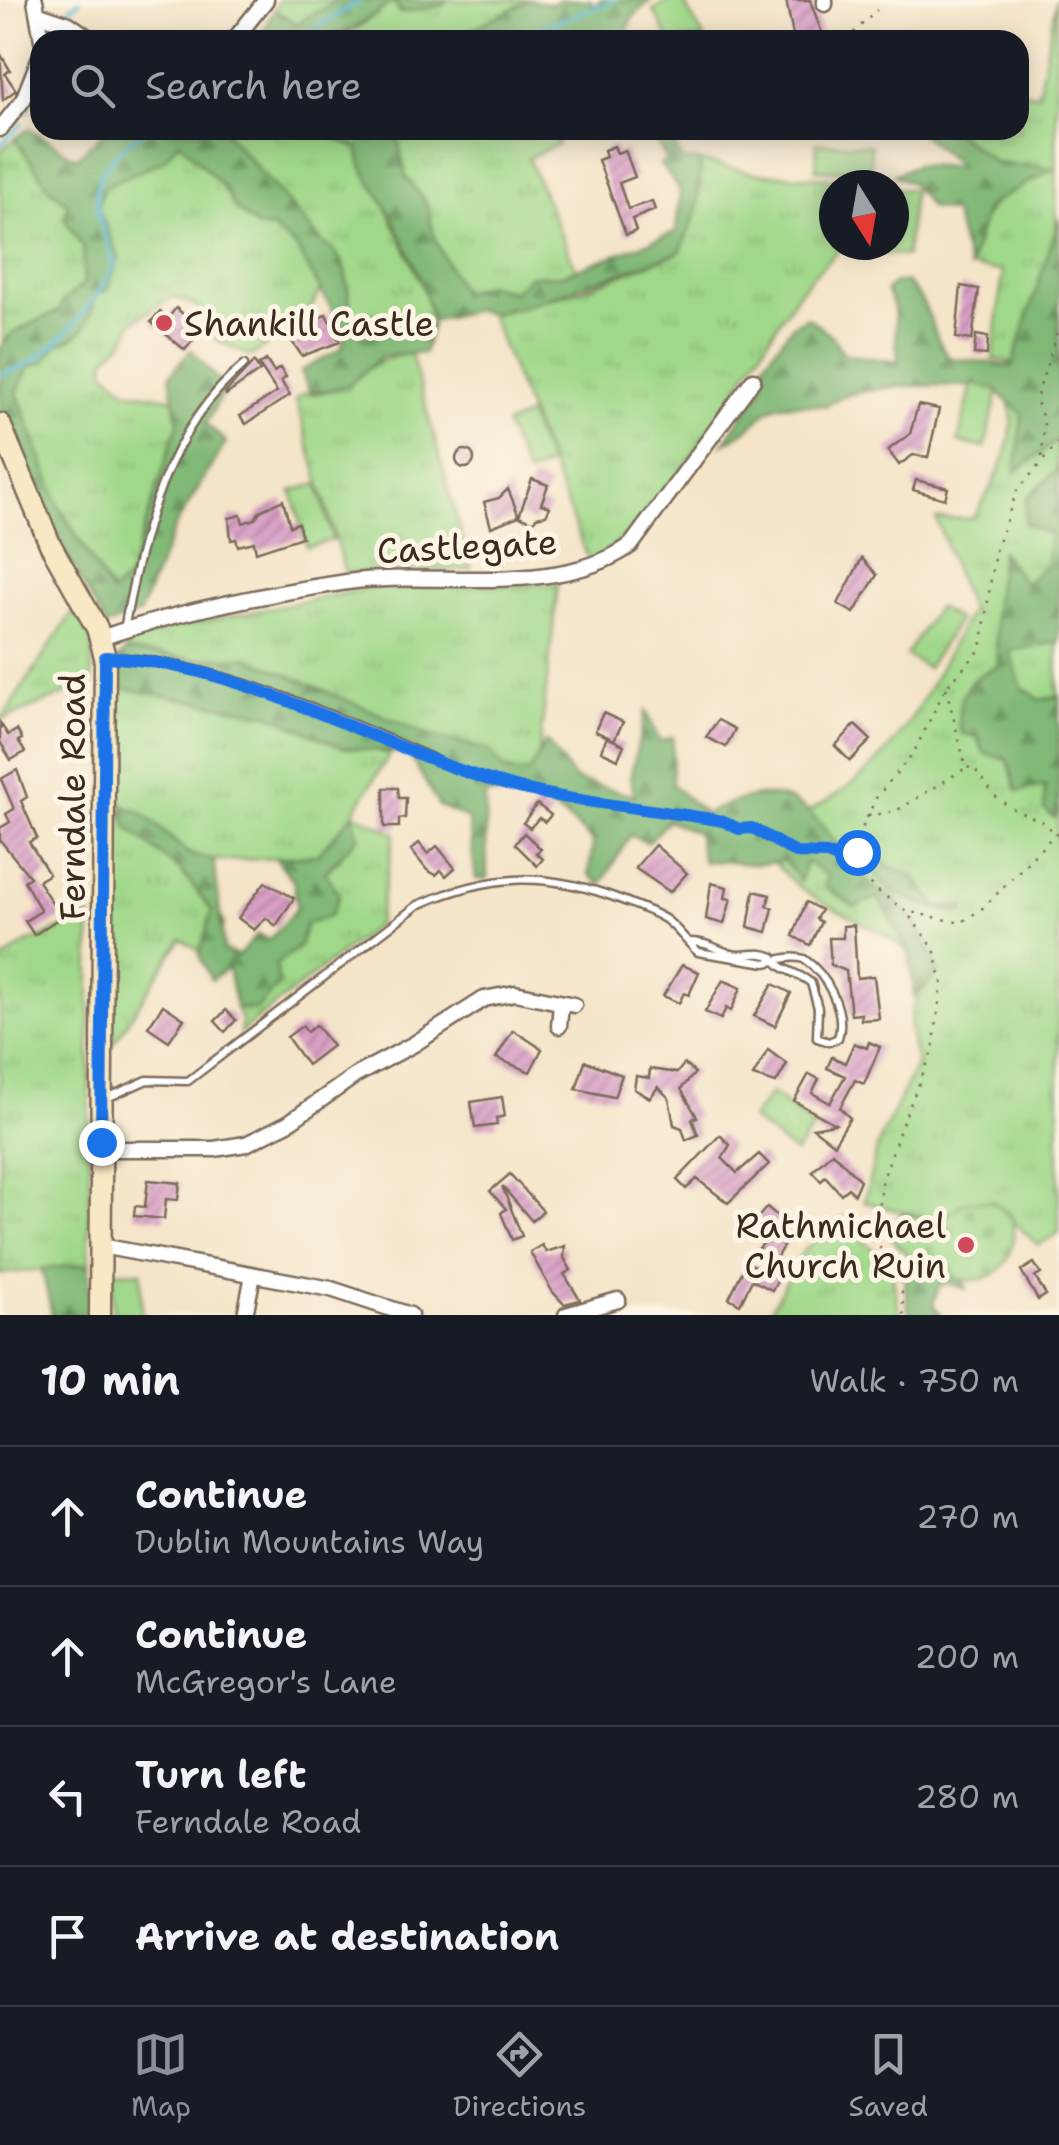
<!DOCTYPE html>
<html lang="en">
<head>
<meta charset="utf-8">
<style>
  body { margin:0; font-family:"Shantell Sans",sans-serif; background:#242831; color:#f1f3f6 }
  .compass { position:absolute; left:819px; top:170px; width:90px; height:90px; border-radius:50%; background:#171b24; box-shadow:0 5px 25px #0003; rotate:169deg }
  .stop { position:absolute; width:30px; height:30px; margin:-22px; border:8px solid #1a73e8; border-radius:50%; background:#fff }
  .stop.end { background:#1a73e8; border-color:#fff; box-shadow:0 2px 10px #0008 }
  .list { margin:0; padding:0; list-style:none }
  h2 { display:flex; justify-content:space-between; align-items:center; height:130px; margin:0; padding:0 40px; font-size:42px }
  h2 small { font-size:32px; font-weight:400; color:#9ea1a6 }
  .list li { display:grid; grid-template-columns:65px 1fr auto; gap:30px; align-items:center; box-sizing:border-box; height:140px; padding:0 40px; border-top:2px solid #363941 }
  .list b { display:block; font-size:38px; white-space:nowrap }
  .list p { margin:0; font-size:32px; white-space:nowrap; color:#9ea1a6 }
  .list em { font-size:32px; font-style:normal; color:#9ea1a6 }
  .icon { flex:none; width:55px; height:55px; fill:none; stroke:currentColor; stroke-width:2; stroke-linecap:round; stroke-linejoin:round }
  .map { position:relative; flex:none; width:1059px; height:1315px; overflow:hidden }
  .search { position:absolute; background:#171b24; box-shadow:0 5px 25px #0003; left:30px; right:30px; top:30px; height:110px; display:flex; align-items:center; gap:25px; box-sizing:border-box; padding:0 35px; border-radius:30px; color:#9ea1a6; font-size:38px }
  .sheet { height:690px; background:#171b24 }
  nav { display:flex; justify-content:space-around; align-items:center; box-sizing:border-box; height:140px; border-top:2px solid #363941; background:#171b24; font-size:28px; color:#9ea1a6 }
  nav a { display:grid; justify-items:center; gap:5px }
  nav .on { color:#8c9099 }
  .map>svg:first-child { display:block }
  .grass { fill:url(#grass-tufts); stroke:#6e8154; stroke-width:2.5 }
  .forest { fill:url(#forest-firs); stroke:#5e714a; stroke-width:2.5 }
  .cemetery { fill:url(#cemetery-stones); stroke:#6e8154; stroke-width:2.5 }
  .pitch { fill:#a0d88a; stroke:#6e8154; stroke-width:2.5 }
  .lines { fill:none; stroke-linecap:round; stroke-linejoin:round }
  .stream { stroke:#59bbd7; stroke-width:4 }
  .building { fill:url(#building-hatch) }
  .lane-casing { stroke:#7c6b5a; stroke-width:11 }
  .street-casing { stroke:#7c6b5a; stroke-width:19 }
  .secondary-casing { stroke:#7c6b5a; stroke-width:25 }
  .path { stroke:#7c6b5a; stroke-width:2.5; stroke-dasharray:2.5 8; stroke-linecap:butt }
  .lane { stroke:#fff; stroke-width:6 }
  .street { stroke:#fff; stroke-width:14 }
  .secondary { stroke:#f8e8c3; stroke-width:20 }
  .route { stroke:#1a73e8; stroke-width:12 }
  .poi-dot { fill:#d1495b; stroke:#fcf5e5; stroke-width:4 }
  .labels { text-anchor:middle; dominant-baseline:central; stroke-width:10; stroke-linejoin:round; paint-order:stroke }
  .poi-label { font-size:35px; fill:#3b2a1e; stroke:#fcf5e5; text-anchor:start }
  .street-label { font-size:35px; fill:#3b2a1e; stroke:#fcf5e5 }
</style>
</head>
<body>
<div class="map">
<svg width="1059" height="1315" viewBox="0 0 1059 1315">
  <defs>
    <pattern id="grass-tufts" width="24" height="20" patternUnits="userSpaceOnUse" patternTransform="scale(2.5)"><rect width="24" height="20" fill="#a0d88a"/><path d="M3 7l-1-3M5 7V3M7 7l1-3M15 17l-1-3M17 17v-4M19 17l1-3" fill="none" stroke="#8bba77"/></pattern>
    <pattern id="forest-firs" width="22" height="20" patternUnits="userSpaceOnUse" patternTransform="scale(2.5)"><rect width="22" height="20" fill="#80b876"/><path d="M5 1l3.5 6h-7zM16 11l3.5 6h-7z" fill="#6a9660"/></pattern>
    <pattern id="cemetery-stones" width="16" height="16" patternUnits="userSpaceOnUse" patternTransform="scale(2.5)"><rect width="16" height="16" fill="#a0d88a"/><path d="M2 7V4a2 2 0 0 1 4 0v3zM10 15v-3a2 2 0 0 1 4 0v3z" fill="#8bba77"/></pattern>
    <pattern id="building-hatch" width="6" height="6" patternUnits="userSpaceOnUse" patternTransform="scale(2.5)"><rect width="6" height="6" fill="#d99fc6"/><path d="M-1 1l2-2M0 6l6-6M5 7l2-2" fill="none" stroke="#b182a0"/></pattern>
  </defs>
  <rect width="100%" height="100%" fill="#fcf5e5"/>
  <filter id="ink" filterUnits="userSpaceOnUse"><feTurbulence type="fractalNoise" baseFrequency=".01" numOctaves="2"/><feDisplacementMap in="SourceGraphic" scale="20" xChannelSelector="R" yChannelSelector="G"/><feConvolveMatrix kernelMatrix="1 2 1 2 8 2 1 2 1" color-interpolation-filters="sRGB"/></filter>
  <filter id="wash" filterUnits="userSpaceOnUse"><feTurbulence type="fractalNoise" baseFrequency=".0048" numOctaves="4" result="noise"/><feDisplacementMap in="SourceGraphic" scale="40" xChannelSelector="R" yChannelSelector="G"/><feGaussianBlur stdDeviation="2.25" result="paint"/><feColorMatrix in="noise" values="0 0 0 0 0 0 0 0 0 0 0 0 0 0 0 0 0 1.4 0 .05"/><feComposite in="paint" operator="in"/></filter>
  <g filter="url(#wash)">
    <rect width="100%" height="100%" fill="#f4e4c8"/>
    <!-- grass -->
    <g class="grass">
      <polygon points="279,0 346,0 306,32 274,10"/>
      <polygon points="446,0 529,0 451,40 330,40 355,30 393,1 443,5"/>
      <path d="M1056 0 1059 1233 1038 1245 992 1201 946 1214 939 1221 864 1202 878 1144 917 1063C906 1019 906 1005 938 973 919 959 900 944 880 932 824 901 794 897 758 839 797 817 844 796 876 763 917 722 942 661 970 611L936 519 973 518C991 489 1009 459 1012 423 1013 400 1000 385 1010 362L993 359 1003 271 969 267C985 213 980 202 1036 179L1034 167 995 163 953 130H1019V92L1038 94Z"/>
      <path d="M224 130H319L359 149 424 289 432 325 363 337C338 307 361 263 322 242Z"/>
      <polygon points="396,130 552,130 558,144 528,158 576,269 562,275 530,276 513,292 487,284 461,294 435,239 426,202 406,177"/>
      <polygon points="15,139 80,195 178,140 225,189 234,207 257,227 273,229 296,247 321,288 306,318 251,356 216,340 198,307 173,296 133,322 124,341 106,358 105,371 127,391 182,400 178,471 107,624 4,391 0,151"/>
      <path d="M701 161 754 173 864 181V185H834V245H844C827 263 805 281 792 302 749 366 656 533 589 561L490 314 582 290 680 252 697 211Z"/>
      <path d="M411 354 471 569 345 573 296 399 303 394C359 395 357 358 411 354Z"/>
      <polygon points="558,584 536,780 296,693 126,651 128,637 369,588"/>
      <polygon points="75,609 92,641 92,683 0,721"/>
      <polygon points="114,663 390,754 353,813 395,833 377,925 240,1033 242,1021 236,1008 257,1009 276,964 299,947 325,872 340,859 352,815 317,855 226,861 192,856 121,802 223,920 224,927 199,950 181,939 112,1046"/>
      <polygon points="90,916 89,1264 0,1274 0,962 23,945"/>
      <polygon points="850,1213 864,1242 890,1261 900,1315 767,1315 804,1250"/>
    </g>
    <!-- forest -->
    <g class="forest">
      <path d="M337 0H446L443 5 400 13 393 1C337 45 321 40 252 40L263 33 274 10 297 24Z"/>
      <polygon points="529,0 553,4 558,0 591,0 593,7 600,0 651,0 633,17 626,33 630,40 451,40"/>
      <path d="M29 128 76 158 106 130H223L322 242C361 263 337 306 363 337L432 325 424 353 382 356 348 386 310 394 301 371 341 349 346 334 296 247 273 229 257 227 234 207 225 189 179 141 163 161 104 186 98 207 119 258 107 290 96 295C88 323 86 337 56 345L45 362 29 367 17 393 59 506 111 593 128 579 178 423 170 375 191 350 225 388 206 424 226 442 175 526 139 614 106 626 34 497 0 408V348L12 333 59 311 63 301 84 284 83 248 64 217 68 204 51 190 15 139Z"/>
      <path d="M319 130H396L406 177 426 202 435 239 462 294 487 284 513 292 530 276 562 275 676 232 680 190 660 164 667 160 649 130H668L682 160 701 161 697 211 680 252 521 307 490 314 475 310 433 321C423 282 405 240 385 205 374 185 360 173 359 149Z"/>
      <polygon points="917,130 953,130 995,163 1055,168 987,206 969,267 953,212 931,208 911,183 894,175 915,165 960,167"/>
      <path d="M1059 219V439L1016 472 1022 414C1010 401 996 389 977 387 946 383 847 384 826 406 749 397 777 418 723 444L762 388 765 362 793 325 807 317 831 335 844 354 898 362 894 307 886 290 894 283 906 282C935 309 929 334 950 358L1012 366Z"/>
      <path d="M1059 468V642L1010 651 1021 686 1040 700 1059 696V813L1054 818 1044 809 1045 786 1017 791 1008 760 984 753 977 737 961 733C954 701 965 676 998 667L994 610 1001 551 1025 584 1047 564 1050 534 1025 524 1026 499Z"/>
      <path d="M126 651 194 659 247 657 428 735 489 750 507 773 529 772 546 741 575 780 635 796 630 778 646 711 660 742 673 737 672 785 705 814C809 762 815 831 876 889 881 895 890 896 896 901 916 918 931 949 938 973L914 997 909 950 878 897 855 907 826 887V874L806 862 800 881 784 860C748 870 736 858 703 862L697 833 668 820 648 843 630 835 601 885 589 874 593 843C562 807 532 796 485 794L487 879H476L468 819 439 806 409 754 341 747 269 714 114 687V663Z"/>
      <polygon points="119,808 140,811 189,854 214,860 224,951 238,956 257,935 270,939 297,908 294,882 276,858 317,855 353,814 358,837 325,872 339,895 331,915 306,924 299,947 276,964 279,984 257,1009 236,1008 228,968 211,980 199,955 212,911 182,872 128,828"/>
      <path d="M870 850 889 866 915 877 938 907H965L961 914C927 908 866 892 870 850Z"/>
      <polygon points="906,1259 962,1279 967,1289 948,1283 939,1286 933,1304 941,1315 909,1315 902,1262"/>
      <polygon points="89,1264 89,1315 52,1315 42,1269"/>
    </g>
    <!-- cemetery -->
    <path class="cemetery" d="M992 1201 1012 1217C1025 1305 931 1291 892 1238V1226L902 1214 939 1221 965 1202Z"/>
    <!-- pitch -->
    <g class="pitch">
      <polygon points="671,0 682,0 705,40 670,40 653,10"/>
      <polygon points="817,143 871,145 870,172 816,170"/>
      <polygon points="894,189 913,190 906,256 864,252 865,245 894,245"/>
      <polygon points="972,384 998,390 985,448 958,442"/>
      <polygon points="528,415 549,465 527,475 505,425"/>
      <polygon points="318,484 333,540 307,547 292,491"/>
      <polygon points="937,607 958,620 927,668 906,655"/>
      <polygon points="771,1093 814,1127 795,1153 751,1119"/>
      <polygon points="141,1271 142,1315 113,1315 112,1272"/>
    </g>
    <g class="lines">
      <!-- stream -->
      <g class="stream">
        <polyline points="67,12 79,0"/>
        <polyline points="307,34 361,0"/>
        <polyline points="55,40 57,35"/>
        <polyline points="509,40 615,0"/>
        <polyline points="27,112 40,77"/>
        <polyline points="0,145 22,124"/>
        <path d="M0 374C43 369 99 302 115 263 89 194 83 177 145 130"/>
      </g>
    </g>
    <g id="blocks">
      <!-- building -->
      <g class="building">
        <polygon points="786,0 810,0 822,33 815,35 816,40 794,40"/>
        <polygon points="0,53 10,70 5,74 16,90 3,100"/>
        <polygon points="614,146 617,153 625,150 635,177 619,183 628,209 652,201 655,210 632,219 636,231 626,235 598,160 606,157 604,150"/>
        <polygon points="961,286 979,289 972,340 956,338"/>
        <polygon points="176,308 196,325 188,334 194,339 185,350 151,322 160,311 168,318"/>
        <polygon points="326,314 340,342 302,356 289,337"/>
        <polygon points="976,335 988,337 987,355 974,354"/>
        <polygon points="266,360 274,372 280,368 286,377 281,381 290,395 246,424 240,416 277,392 259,365"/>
        <polygon points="254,362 260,371 226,395 225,393"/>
        <polygon points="918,405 939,409 928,457 913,455 899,465 888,450 910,434"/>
        <circle cx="465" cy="459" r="9"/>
        <polygon points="532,479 548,485 541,504 550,507 546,515 536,517 534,522 519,516"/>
        <polygon points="916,480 948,488 945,499 913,490"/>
        <polygon points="508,489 519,516 491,527 484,502 499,498"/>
        <polygon points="283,500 290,526 298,523 302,537 256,552 254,542 238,546 236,539 231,540 229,518 241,515 243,523 255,519 260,511"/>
        <polygon points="862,558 877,575 854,613 838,604"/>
        <polygon points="603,713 623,722 614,740 595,731"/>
        <polygon points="718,720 735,729 726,747 706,737"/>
        <polygon points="0,723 8,735 17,730 22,739 18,741 25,752 11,760 0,742"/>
        <polygon points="855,725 871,740 850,761 835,746"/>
        <polygon points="607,737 624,745 618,759 601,751"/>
        <polygon points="17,770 27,797 21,801 37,838 29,842 49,874 38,881 61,917 34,935 25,921 41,911 24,881 30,877 0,840 0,828 10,822 6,814 14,809 1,779"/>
        <polygon points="384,788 398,788 399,798 406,798 405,818 399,819 399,827 384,827"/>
        <polygon points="537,804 551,815 545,822 539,818 530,828 523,823"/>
        <polygon points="524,833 541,849 536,853 543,859 537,866 515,844"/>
        <polygon points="419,843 428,854 437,846 455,868 446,876 441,870 436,875 427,870 411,850"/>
        <polygon points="655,845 687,873 670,892 635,868"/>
        <polygon points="265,882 294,898 276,926 266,918 254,930 238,918"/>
        <polygon points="711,883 727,887 725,898 731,899 724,924 706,919"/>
        <polygon points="754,891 770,895 767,906 773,908 767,932 748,927"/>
        <polygon points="806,902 821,910 816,919 821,922 810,945 793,936"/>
        <polygon points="854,925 857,978 874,976 879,1019 861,1020 861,1014 851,1015 846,971 831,965 829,938 843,938 843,926"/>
        <polygon points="682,965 699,972 689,995 684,993 679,1003 663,996"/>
        <polygon points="723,980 741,988 731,1011 726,1008 721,1019 705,1012"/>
        <polygon points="773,984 791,993 775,1026 754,1016"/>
        <polygon points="163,1005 184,1019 169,1041 148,1027"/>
        <polygon points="226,1010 236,1020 225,1032 215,1021"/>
        <polygon points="316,1025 332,1046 307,1065 287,1037 302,1026 307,1032"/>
        <polygon points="513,1030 542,1049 530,1072 496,1058"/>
        <polygon points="869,1042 880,1047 864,1084 855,1080 840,1108 850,1118 834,1144 813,1128 835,1124 794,1101 809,1074 819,1079 812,1093 830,1103 845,1076 827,1068 832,1057 845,1063 854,1043 867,1048"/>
        <polygon points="768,1050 787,1064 776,1083 753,1076"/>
        <polygon points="585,1061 622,1075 614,1097 576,1089"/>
        <polygon points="684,1064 695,1073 681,1089 697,1117 692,1119 698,1135 686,1140 682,1128 674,1125 669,1098 658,1087 650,1098 634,1089 636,1076 649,1078 650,1069 677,1073"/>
        <polygon points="502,1097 505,1116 496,1118 497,1125 475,1128 471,1102"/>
        <polygon points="720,1135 730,1145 722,1158 737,1173 759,1154 769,1164 728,1203 697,1179 686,1189 677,1180"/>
        <polygon points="832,1152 860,1180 854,1194 848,1188 841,1194 825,1176 821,1181 812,1171"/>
        <polygon points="510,1174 543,1211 532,1221 502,1186 522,1236 512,1240 501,1213 506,1209 490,1191"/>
        <polygon points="148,1180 180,1183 178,1200 166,1199 164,1219 134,1216 135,1206 145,1207"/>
        <polygon points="767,1207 782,1220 783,1228 792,1227 793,1241 785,1243 773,1263 757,1250 763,1244 760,1226 755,1221"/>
        <polygon points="542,1245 546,1252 565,1246 564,1258 571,1270 564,1274 580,1300 564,1304 552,1291 530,1252"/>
        <polygon points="747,1262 779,1278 772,1290 752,1280 740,1304 729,1298"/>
        <polygon points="1034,1263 1041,1274 1035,1277 1046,1295 1038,1300 1021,1271"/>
      </g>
    </g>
  </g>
  <g filter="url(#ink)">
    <use href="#blocks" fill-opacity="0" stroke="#7c6b5a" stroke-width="2.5"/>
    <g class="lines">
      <defs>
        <g id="lane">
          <path d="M124 630C141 535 167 428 244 365"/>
          <path d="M111 657C216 662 336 716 432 758"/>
          <path d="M107 1098 147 1080 188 1081 418 905C492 873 547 871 622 900 637 906 652 911 665 919 679 929 686 942 698 952L766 963C779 960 790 955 804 959 826 974 847 1011 838 1038L829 1042 817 1038 818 1008 811 983C799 972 781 972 773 957 759 951 752 955 739 955 724 955 710 941 689 942"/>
        </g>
        <g id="street">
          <polyline points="35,0 42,40"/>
          <polyline points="825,4 825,0"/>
          <polyline points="39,14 69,24 92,40"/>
          <polyline points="234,40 266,0"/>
          <polyline points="0,129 23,100 40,57"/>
          <path d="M101 638C178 611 266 594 347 582 434 570 558 598 631 545L753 380"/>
          <polyline points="559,1026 561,1004"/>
          <polyline points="101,1149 214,1149 246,1144 288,1123 356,1075 414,1044 484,999 515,993 574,1005"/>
          <polyline points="101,1246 331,1289 410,1315"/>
          <polyline points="245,1315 253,1275"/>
          <polyline points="566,1315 618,1300"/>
        </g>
        <polyline id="secondary" points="0,424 50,544 97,628 105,657 100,1315"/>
      </defs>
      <!-- lane casing -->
      <use href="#lane" class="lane-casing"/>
      <!-- street casing -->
      <use href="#street" class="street-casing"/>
      <!-- secondary casing -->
      <use href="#secondary" class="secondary-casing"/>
      <!-- path -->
      <g class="path">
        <polyline points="846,40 877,10"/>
        <polyline points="1059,442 1017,491 995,551 981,649 946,687 914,752 876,798 860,833 859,867 875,889 906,911 961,923 984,907 1059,830"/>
        <polyline points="1042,457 1044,422 1036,399 1059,326"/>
        <polyline points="946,688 966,768 973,767 994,795 1009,807 1045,823 1054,833"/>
        <polyline points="438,760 532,791 723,821 739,829 751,829 796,853 827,854 857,866"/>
        <polyline points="868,816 896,811 966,768"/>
        <polyline points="904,1315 900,1271 867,1233 879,1212 882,1182 902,1124 933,1050 942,982 934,948 907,913"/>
      </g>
      <!-- lane -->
      <use href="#lane" class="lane"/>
      <!-- street -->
      <use href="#street" class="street"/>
      <!-- secondary -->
      <use href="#secondary" class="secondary"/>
    </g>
  </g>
  <g class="lines" filter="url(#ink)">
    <!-- route -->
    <path class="route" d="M101 1142 105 657C233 663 349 731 468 773 550 802 638 806 723 821L739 829 752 828 796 853 827 854 859 867 857 852"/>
  </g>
  <!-- markers -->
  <g class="poi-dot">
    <circle cx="164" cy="323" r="10"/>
    <circle cx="966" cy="1245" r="10"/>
  </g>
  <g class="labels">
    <!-- poi labels -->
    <g class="poi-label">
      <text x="184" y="323">Shankill Castle</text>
      <text x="946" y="1225" text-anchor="end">Rathmichael<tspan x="946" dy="40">Church Ruin</tspan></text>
    </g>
    <!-- street labels -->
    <g class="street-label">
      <text transform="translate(467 546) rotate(-3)">Castlegate</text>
      <text transform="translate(72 797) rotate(-90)">Ferndale Road</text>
    </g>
  </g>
</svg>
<svg class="compass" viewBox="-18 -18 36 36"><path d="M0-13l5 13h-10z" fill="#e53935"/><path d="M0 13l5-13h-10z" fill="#9ea1a6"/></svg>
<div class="stop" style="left:857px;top:852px"></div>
<div class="stop end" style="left:101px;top:1142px"></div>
<div class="search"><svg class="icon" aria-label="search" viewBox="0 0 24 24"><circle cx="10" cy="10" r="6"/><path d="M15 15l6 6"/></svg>Search here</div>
</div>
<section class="sheet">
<h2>10 min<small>Walk · 750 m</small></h2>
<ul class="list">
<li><svg class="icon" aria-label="ahead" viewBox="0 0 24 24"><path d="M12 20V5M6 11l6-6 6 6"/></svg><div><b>Continue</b><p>Dublin Mountains Way</p></div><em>270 m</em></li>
<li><svg class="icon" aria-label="ahead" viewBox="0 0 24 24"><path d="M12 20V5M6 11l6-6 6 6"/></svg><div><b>Continue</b><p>McGregor's Lane</p></div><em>200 m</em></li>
<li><svg class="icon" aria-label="left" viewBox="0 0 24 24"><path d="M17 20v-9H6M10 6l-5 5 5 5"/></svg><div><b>Turn left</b><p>Ferndale Road</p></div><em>280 m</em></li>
<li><svg class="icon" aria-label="arrive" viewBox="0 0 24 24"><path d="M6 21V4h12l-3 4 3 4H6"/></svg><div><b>Arrive at destination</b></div></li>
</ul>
</section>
<nav>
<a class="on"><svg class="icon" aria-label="map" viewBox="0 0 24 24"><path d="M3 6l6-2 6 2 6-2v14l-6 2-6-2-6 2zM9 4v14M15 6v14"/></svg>Map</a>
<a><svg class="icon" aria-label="directions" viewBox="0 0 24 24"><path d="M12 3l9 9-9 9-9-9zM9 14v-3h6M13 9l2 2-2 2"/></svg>Directions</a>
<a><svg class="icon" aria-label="saved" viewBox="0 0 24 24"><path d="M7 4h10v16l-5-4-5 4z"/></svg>Saved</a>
</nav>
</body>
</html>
